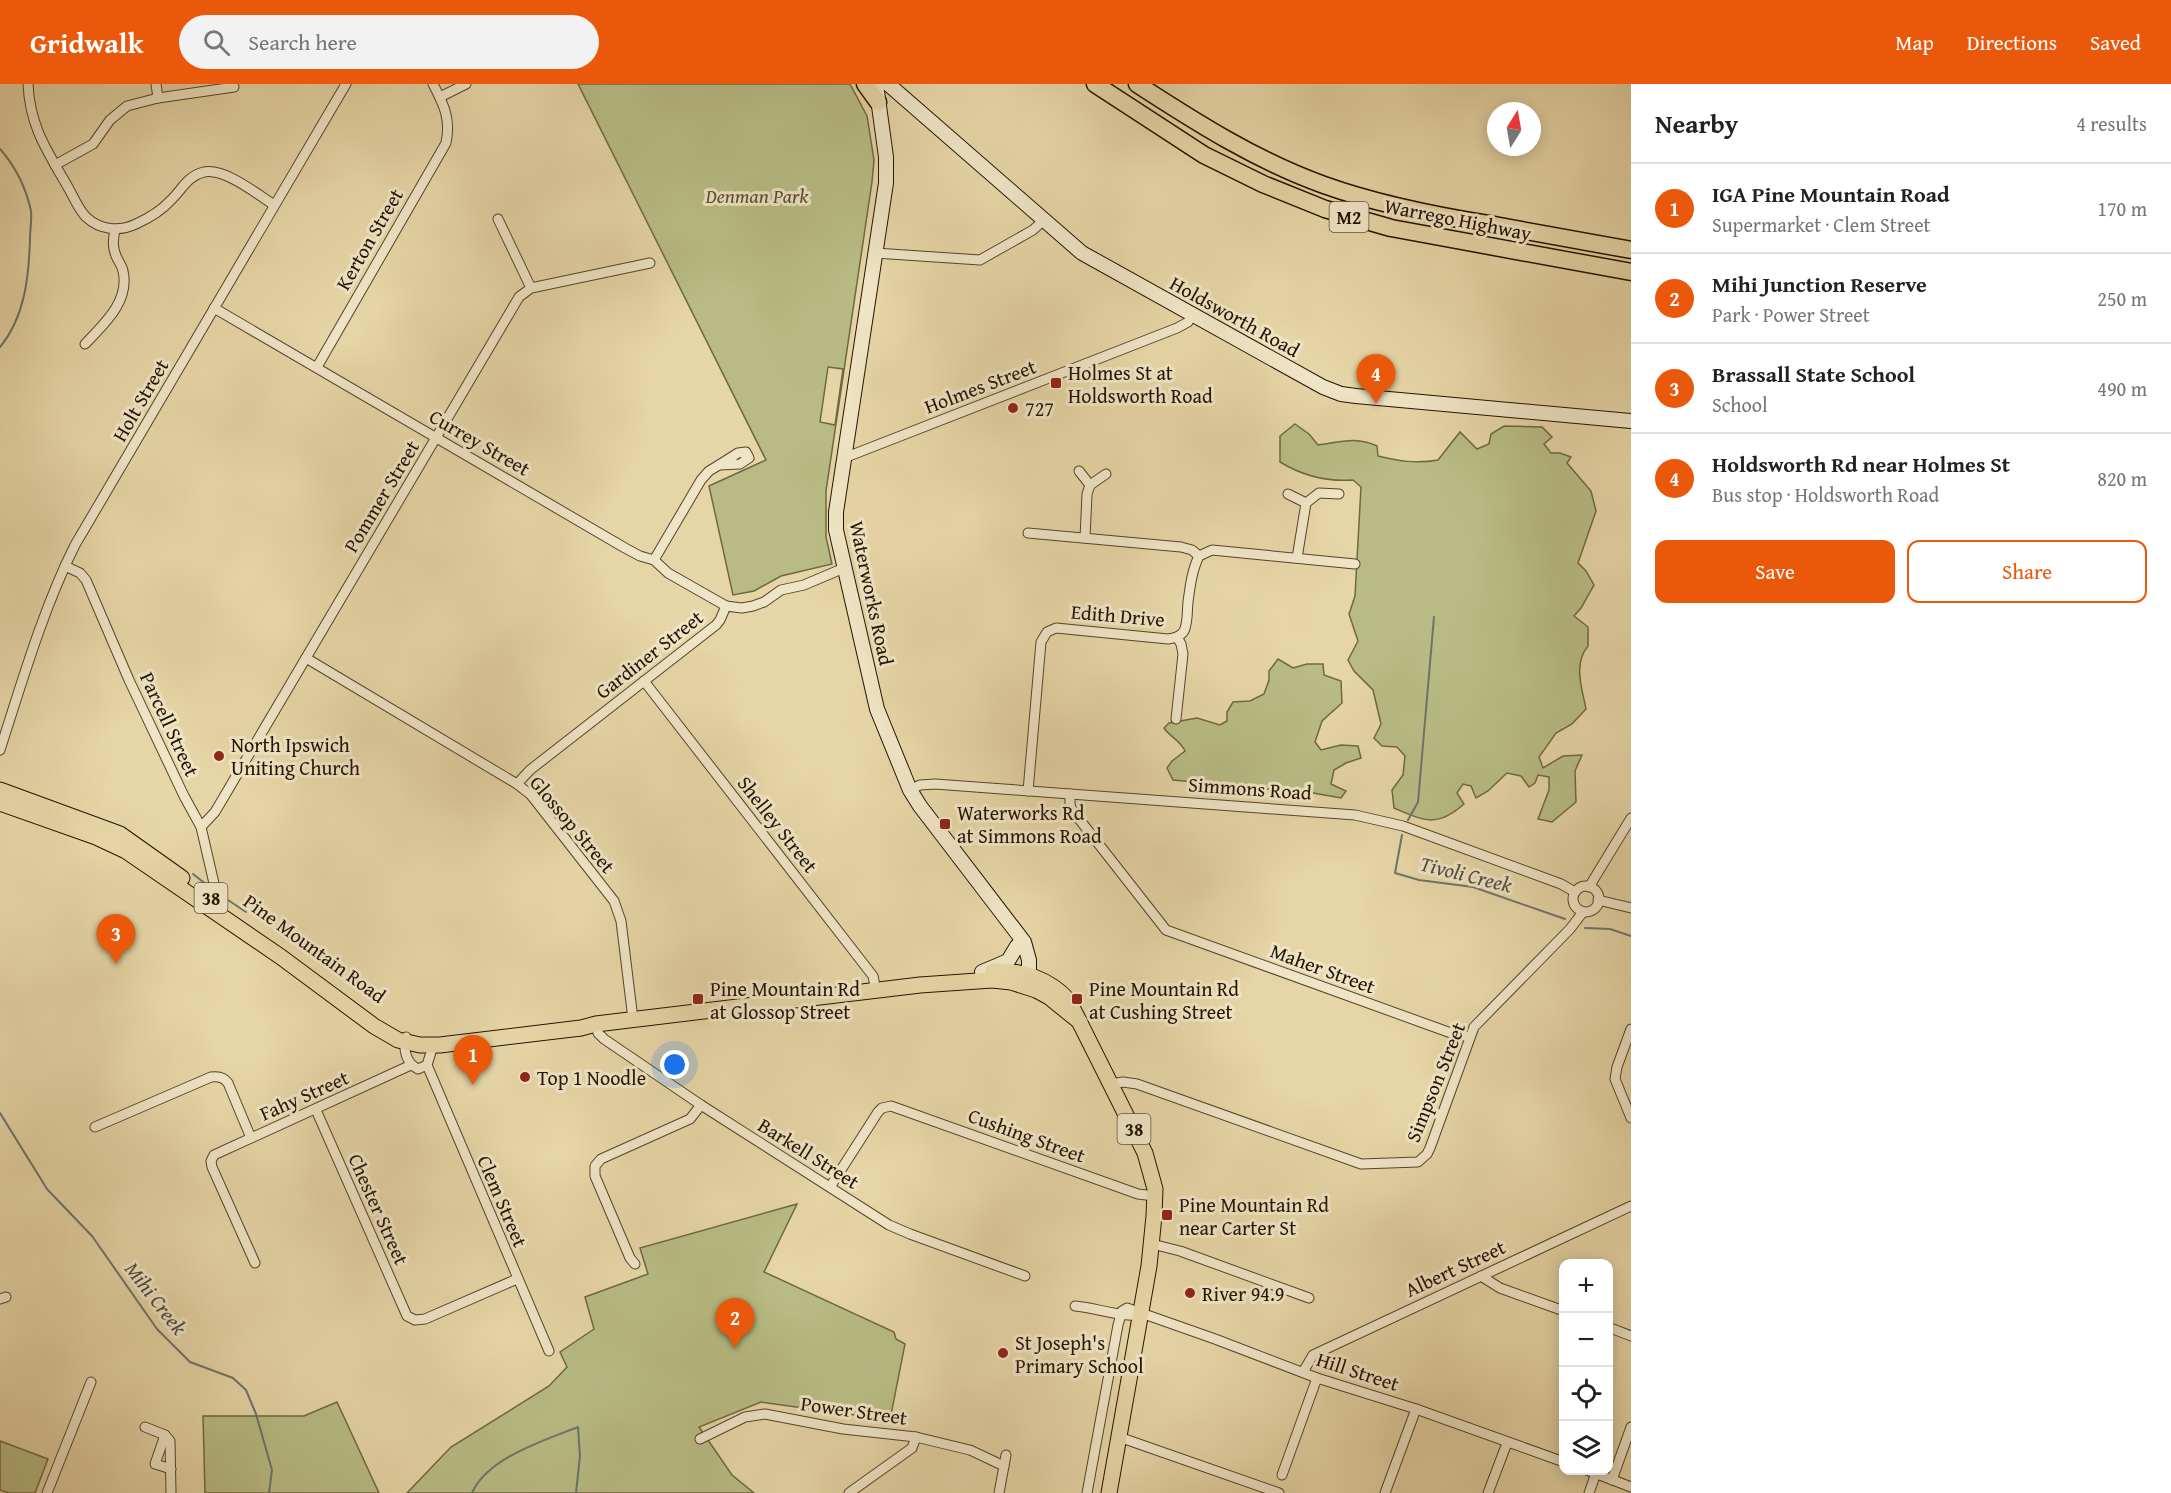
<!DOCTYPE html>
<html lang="en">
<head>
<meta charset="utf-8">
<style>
  body { margin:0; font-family:"Gentium Book Plus",serif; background:#f2f2f2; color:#222 }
  .controls { position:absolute; right:18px; bottom:18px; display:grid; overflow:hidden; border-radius:12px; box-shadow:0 3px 15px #0003 }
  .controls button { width:54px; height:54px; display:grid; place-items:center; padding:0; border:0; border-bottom:2px solid #e0e0e0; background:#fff; color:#222; font:30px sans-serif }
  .compass { position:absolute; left:1487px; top:18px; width:54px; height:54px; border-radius:50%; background:#fff; box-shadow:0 3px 15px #0003; rotate:11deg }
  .you { position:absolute; left:675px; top:981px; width:21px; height:21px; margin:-15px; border:4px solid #fff; border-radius:50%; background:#1a73e8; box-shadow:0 0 0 9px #1a73e833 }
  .badge { display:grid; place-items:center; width:39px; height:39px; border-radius:50%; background:#ea580c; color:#fff; font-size:20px; font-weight:700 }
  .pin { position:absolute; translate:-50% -50px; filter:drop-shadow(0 2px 3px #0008) }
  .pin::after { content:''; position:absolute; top:32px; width:21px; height:18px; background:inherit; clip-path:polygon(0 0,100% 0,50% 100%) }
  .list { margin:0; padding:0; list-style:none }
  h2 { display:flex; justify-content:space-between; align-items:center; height:78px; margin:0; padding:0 24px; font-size:26px }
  h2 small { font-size:20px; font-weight:400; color:#767676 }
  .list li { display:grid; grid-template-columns:39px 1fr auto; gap:18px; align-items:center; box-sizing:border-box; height:90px; padding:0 24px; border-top:2px solid #e0e0e0 }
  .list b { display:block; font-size:22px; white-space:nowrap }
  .list p { margin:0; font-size:20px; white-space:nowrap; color:#767676 }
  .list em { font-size:20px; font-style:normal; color:#767676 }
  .actions { display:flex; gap:12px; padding:18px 24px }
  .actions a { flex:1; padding:14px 0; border:2px solid #ea580c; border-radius:12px; text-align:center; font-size:21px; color:#ea580c }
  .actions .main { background:#ea580c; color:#fff }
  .icon { flex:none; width:33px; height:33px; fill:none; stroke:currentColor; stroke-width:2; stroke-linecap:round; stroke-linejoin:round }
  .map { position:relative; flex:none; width:1631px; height:1409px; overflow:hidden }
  header { display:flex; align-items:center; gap:36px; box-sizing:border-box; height:84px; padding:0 30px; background:#ea580c; color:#fff }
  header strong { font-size:28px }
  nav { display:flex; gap:33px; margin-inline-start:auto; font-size:21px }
  .search { width:420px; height:54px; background:#f2f2f2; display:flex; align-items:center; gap:15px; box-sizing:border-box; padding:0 21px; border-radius:33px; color:#767676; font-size:22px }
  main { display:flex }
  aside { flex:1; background:#fff }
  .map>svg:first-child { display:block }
  .green { fill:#b8bc84; stroke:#6e6842; stroke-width:1.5; fill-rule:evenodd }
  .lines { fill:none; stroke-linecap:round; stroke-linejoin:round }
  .stream { stroke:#6c756b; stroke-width:2 }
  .street-casing { stroke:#54442a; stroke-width:11 }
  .secondary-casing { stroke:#231300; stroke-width:16 }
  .primary-casing { stroke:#231300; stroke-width:17 }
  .highway-casing { stroke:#231300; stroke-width:19 }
  .street { stroke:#efe4c5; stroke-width:9 }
  .secondary { stroke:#efe4c5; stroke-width:14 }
  .primary { stroke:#e6d5a6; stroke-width:15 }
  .highway { stroke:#e6d5a6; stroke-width:16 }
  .poi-dot { fill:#8f2418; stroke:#efe4c5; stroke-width:2 }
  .labels { text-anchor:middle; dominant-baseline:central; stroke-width:6; stroke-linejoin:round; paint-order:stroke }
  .shield { fill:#efe4c5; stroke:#60523b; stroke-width:1.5 }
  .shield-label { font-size:18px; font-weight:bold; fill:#231300 }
  .park-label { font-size:20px; font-style:italic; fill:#574e2e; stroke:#efe4c5 }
  .street-label { font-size:20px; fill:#231300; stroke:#efe4c5 }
  .poi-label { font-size:20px; fill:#231300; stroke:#efe4c5; text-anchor:start }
  .water-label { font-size:21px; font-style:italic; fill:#4d4c3f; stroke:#efe4c5 }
</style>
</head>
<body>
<header>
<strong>Gridwalk</strong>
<div class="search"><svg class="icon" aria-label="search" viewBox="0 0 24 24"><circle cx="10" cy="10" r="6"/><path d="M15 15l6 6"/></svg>Search here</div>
<nav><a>Map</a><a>Directions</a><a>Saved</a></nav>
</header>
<main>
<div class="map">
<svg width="1631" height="1409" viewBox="0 0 1631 1409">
  <rect width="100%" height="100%" fill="#e6d5a6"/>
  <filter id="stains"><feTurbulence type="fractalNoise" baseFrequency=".00333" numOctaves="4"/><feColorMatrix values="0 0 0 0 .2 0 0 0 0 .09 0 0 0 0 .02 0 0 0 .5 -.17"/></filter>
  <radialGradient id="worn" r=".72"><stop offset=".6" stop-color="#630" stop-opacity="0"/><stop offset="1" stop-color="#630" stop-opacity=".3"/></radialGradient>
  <!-- green -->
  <g class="green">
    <path d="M578 0H850L867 32 874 76 872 98 826 407V453L832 480 781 492 754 507 733 511 709 402 766 376ZM828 283 843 285 835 341 820 338Z"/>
    <path d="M1295 340 1309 350 1318 361C1340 358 1356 352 1377 362L1378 372C1399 377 1416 380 1438 376L1460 348 1477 365 1489 360 1491 350 1504 342 1542 343 1552 353 1544 360 1551 369H1560L1571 373 1567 379 1591 407 1596 427 1578 479 1586 487 1594 501 1581 524 1574 532 1588 543V562C1573 580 1582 604 1586 625L1572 640 1556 649 1539 673 1543 684 1563 672 1582 671 1575 687 1576 718 1552 738 1538 735 1549 706V693L1538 691 1535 699 1529 703 1521 692 1507 689 1488 707 1476 714 1471 702 1463 700 1457 709 1464 720C1437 744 1424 737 1394 724L1392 706 1403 691 1405 672 1397 663 1382 662 1374 654 1381 640 1373 606 1354 587 1348 576 1358 557 1349 530 1355 512 1361 403 1353 396C1326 398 1303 392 1280 378V352Z"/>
    <path d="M1278 575 1293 584 1307 580H1323L1324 591 1341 597 1342 619 1322 637 1315 658 1321 666 1341 661 1358 662 1361 674 1346 679 1334 686 1331 700 1346 707 1341 714 1313 709 1173 696 1167 684 1172 677 1185 667C1181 657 1170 653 1164 644L1169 639 1197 634 1220 641 1227 637V628L1233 618 1250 617 1264 610 1269 596V587Z"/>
    <polygon points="797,1120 764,1188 894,1248 896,1255 905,1260 890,1336 761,1318 699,1343 732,1391 754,1409 407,1409 451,1363 549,1302 567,1283 560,1268 594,1245 585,1213 648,1190 640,1164"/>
    <polygon points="337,1318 379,1409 205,1409 203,1332 304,1332"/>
    <polygon points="0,1357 48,1375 35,1409 9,1409 0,1406"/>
  </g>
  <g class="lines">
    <!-- stream -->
    <g class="stream">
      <path d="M0 65C15 82 26 104 31 127 32 135 30 146 30 154 29 192 25 233 0 263"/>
      <polyline points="1408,736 1418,718 1434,533"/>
      <polyline points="1402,751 1395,789 1419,796 1473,803 1565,835"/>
      <polyline points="193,790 207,801"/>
      <polyline points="228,816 246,828"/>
      <polyline points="1585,844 1610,845 1631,852"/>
      <polyline points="0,1029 47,1105 92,1152 157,1245 190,1278 233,1294 246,1306 256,1330 272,1386 269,1409"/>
      <path d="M472 1409C487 1374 545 1356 578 1343L580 1372 576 1409"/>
    </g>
    <defs>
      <g id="street">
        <path d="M28 0C30 44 48 68 69 105 74 114 79 126 86 133 100 146 119 148 136 140 149 134 161 127 170 117 182 106 187 92 204 88 225 84 257 110 274 121"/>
        <polyline points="156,0 158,14"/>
        <polyline points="440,13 466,0"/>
        <polyline points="55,81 93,60 110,36 127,22 158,14 234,3"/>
        <polyline points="498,135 531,204"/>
        <polyline points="875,169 980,176 1033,146 1044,136"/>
        <polyline points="214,224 625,464 640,472 654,476 668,489 726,522"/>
        <path d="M85 260C104 240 130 217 123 187 122 182 119 178 117 174 112 164 113 156 115 146"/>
        <path d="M317 283 446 59C451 35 444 21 433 0"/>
        <polygon points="746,368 749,374 740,380 719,381 738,369"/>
        <polyline points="844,374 1177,244 1188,238 1192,231"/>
        <polyline points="1079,387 1090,401 1106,390"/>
        <polyline points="1288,410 1306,419 1297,474"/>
        <polyline points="1306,419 1319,409 1339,410"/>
        <polyline points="1028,449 1181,463 1192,466 1199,472"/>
        <polyline points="1085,454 1087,410 1090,401"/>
        <polyline points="654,476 701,396 709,387 719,381"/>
        <polyline points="65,482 80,489 86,496 129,596 184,712 201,743 216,808 208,823"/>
        <polyline points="306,574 517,700 531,711 614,817 621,837 633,935"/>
        <polyline points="644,597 873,892 876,907"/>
        <polyline points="1176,635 1183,570 1181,560 1177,553"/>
        <path d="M0 666C22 598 43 525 75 461L346 0"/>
        <polyline points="517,700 530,686 716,541 720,536 726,522 742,524 753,522 764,518 781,506 804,501 844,484"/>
        <polyline points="910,706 920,701 935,700 1355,731 1403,742 1561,800 1575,808"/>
        <path d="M1028 707 1041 558 1047 548 1056 544 1168 555C1174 554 1180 553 1184 547 1188 539 1187 527 1188 518 1190 503 1192 486 1199 472L1212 466 1355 480"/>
        <polyline points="1070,710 1070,721 1072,726 1166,846 1451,949 1469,953"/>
        <polyline points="201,743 215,728 519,213 531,204 650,179"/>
        <circle cx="1586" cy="815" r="13"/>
        <polyline points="1589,803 1631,734"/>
        <polyline points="1598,816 1631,824"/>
        <polyline points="596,940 598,949 604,955 701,1021 889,1141 910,1150 1025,1192"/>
        <polyline points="1631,945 1617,983 1615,995 1631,1034"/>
        <path d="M406 953C403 966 406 979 418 985L427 981 432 965 438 962"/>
        <polyline points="427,981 549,1267"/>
        <polyline points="1111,1000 1123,998 1137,1000 1361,1080 1418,1078 1427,1070 1430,1064 1474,943 1570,845 1583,828"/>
        <polyline points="316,1026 407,1232 415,1236 425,1235 517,1195"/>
        <path d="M95 1043 211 993C218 992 224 993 228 999L251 1054"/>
        <polyline points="830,1103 878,1028 882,1024 891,1022 1138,1110 1155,1112"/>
        <polyline points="1152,1160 1180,1167 1309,1214"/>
        <polyline points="255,1179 212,1083 211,1077 214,1071 411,981"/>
        <polyline points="635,1180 630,1174 595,1092 595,1082 601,1075 690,1035 701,1021"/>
        <polyline points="1481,1192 1500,1204 1564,1227"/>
        <polyline points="0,1215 6,1213"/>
        <path d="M1075 1222C1093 1223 1127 1235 1141 1230"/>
        <polyline points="1608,1243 1631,1252"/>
        <polyline points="1303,1288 1313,1271 1631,1122"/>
        <polyline points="145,1343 165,1351 170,1357 171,1409"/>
        <polyline points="165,1351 155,1380 171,1385"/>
        <polyline points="1119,1353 1279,1409"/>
        <polyline points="700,1355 745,1333 765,1330 843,1345 916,1353 970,1366 1004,1382"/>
        <polyline points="1587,1386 1631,1403"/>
        <polyline points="1282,1391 1317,1294"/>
        <polyline points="1612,1396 1631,1343"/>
        <polyline points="47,1409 91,1298"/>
        <polyline points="849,1409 912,1364 916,1353"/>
        <polyline points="999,1409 1006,1371"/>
        <polyline points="1087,1409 1118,1241 1122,1227 1127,1224 1215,1255 1317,1294 1416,1325 1564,1378"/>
        <polyline points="1385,1409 1416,1325"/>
        <polyline points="1488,1409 1507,1359"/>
        <polyline points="1589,1409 1596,1389"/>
      </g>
      <g id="secondary">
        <polyline points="876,0 886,73 886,99 836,428 836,446 877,625 910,706 920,722 1024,858 1029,876 1029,891"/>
        <polyline points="888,0 1082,169 1323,303 1341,310 1356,312 1631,337"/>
        <polyline points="982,888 1008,877 1017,862"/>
      </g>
      <g id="primary">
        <polyline points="0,706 120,750 182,794"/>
        <polyline points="0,719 96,753 126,767 281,873 374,942 398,956 420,961 440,961 581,944 596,940 920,901 992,896 1011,898 1036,906 1049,913 1080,938"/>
        <path d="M993 887C1022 886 1050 895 1069 917L1145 1069 1155 1105 1154 1132 1149 1182 1109 1409"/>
      </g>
      <g id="highway">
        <polyline points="865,0 878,18"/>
        <polyline points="1095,0 1204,71 1263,100 1325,125 1391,144 1631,188"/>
        <path d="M1137 0C1197 39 1257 77 1324 101 1377 120 1432 131 1488 140 1535 149 1583 157 1631 166"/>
      </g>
    </defs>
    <!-- street casing -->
    <use href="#street" class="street-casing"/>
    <!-- secondary casing -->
    <use href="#secondary" class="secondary-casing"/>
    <!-- primary casing -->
    <use href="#primary" class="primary-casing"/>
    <!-- highway casing -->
    <use href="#highway" class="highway-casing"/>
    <!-- street -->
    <use href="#street" class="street"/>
    <!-- secondary -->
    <use href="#secondary" class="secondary"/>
    <!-- primary -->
    <use href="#primary" class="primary"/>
    <!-- highway -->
    <use href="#highway" class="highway"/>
  </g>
  <!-- markers -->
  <g class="poi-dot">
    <rect x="1050" y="293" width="12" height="12" rx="3"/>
    <circle cx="1013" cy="324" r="6"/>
    <circle cx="219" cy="672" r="6"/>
    <rect x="939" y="734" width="12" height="12" rx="3"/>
    <rect x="692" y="909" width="12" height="12" rx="3"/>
    <rect x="1071" y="909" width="12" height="12" rx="3"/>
    <circle cx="525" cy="993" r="6"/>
    <rect x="1161" y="1125" width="12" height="12" rx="3"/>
    <circle cx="1190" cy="1209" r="6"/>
    <circle cx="1003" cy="1269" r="6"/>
  </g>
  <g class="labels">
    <!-- shield labels -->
    <g class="shield">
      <rect x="1329.5" y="118" width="39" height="30" rx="4.5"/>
      <rect x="194.5" y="799" width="33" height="30" rx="4.5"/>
      <rect x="1117.5" y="1030" width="33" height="30" rx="4.5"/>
    </g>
    <g class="shield-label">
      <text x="1349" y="133">M2</text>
      <text x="211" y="814">38</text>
      <text x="1134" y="1045">38</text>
    </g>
    <!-- park labels -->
    <g class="park-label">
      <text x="757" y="111">Denman Park</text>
    </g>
    <!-- street labels -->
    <g class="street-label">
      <text transform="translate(1458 135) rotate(11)">Warrego Highway</text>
      <text transform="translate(369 155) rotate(-60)">Kerton Street</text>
      <text transform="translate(1235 232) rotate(29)">Holdsworth Road</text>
      <text transform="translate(980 302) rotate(-21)">Holmes Street</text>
      <text transform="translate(140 316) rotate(-60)">Holt Street</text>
      <text transform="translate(480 358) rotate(30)">Currey Street</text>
      <text transform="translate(381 412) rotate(-59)">Pommer Street</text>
      <text transform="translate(872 509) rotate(78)">Waterworks Road</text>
      <text transform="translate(1118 531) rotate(5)">Edith Drive</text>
      <text transform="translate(649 570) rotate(-38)">Gardiner Street</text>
      <text transform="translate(170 640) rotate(65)">Parcell Street</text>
      <text transform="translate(1250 704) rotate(4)">Simmons Road</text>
      <text transform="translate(573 740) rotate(50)">Glossop Street</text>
      <text transform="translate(778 740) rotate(52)">Shelley Street</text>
      <text transform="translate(315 864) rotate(36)">Pine Mountain Road</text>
      <text transform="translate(1323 884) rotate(20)">Maher Street</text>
      <text transform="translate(1435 998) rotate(-68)">Simpson Street</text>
      <text transform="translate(304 1011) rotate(-24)">Fahy Street</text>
      <text transform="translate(1027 1051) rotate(20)">Cushing Street</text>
      <text transform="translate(809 1069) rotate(32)">Barkell Street</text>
      <text transform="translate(503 1117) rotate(67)">Clem Street</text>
      <text transform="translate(379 1125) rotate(66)">Chester Street</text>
      <text transform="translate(1455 1184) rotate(-25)">Albert Street</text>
      <text transform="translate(1358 1287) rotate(18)">Hill Street</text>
      <text transform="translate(854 1326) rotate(8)">Power Street</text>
    </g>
    <!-- poi labels -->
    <g class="poi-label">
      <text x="1068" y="288">Holmes St at<tspan x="1068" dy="23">Holdsworth Road</tspan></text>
      <text x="1025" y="324">727</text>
      <text x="231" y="660">North Ipswich<tspan x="231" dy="23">Uniting Church</tspan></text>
      <text x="957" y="728">Waterworks Rd<tspan x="957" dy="23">at Simmons Road</tspan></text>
      <text x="710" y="904">Pine Mountain Rd<tspan x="710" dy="23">at Glossop Street</tspan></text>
      <text x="1089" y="904">Pine Mountain Rd<tspan x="1089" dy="23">at Cushing Street</tspan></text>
      <text x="537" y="993">Top 1 Noodle</text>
      <text x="1179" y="1120">Pine Mountain Rd<tspan x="1179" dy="23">near Carter St</tspan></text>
      <text x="1202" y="1209">River 94.9</text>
      <text x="1015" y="1258">St Joseph's<tspan x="1015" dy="23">Primary School</tspan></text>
    </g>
    <!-- water labels -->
    <g class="water-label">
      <text transform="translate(1466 790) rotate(14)">Tivoli Creek</text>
      <text transform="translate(156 1214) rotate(52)">Mihi Creek</text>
    </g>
  </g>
  <rect width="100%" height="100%" filter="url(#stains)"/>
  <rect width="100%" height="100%" fill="url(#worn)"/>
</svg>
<div class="controls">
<button>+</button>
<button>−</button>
<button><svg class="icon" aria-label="locate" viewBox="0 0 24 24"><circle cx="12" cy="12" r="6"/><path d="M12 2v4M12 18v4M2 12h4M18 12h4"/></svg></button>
<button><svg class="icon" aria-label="layers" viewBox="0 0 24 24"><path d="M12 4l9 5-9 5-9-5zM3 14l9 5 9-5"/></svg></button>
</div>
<svg class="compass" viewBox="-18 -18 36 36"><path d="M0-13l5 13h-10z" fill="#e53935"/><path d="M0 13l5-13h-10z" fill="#767676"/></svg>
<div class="you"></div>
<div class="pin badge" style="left:473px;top:1001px">1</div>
<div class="pin badge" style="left:735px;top:1264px">2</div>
<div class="pin badge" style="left:116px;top:880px">3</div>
<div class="pin badge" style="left:1376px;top:320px">4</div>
</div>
<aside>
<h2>Nearby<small>4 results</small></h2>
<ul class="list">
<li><span class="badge">1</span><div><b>IGA Pine Mountain Road</b><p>Supermarket · Clem Street</p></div><em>170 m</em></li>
<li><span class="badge">2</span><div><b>Mihi Junction Reserve</b><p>Park · Power Street</p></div><em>250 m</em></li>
<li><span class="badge">3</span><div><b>Brassall State School</b><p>School</p></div><em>490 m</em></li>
<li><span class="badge">4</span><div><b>Holdsworth Rd near Holmes St</b><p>Bus stop · Holdsworth Road</p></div><em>820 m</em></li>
</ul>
<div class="actions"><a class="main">Save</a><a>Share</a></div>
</aside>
</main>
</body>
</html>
